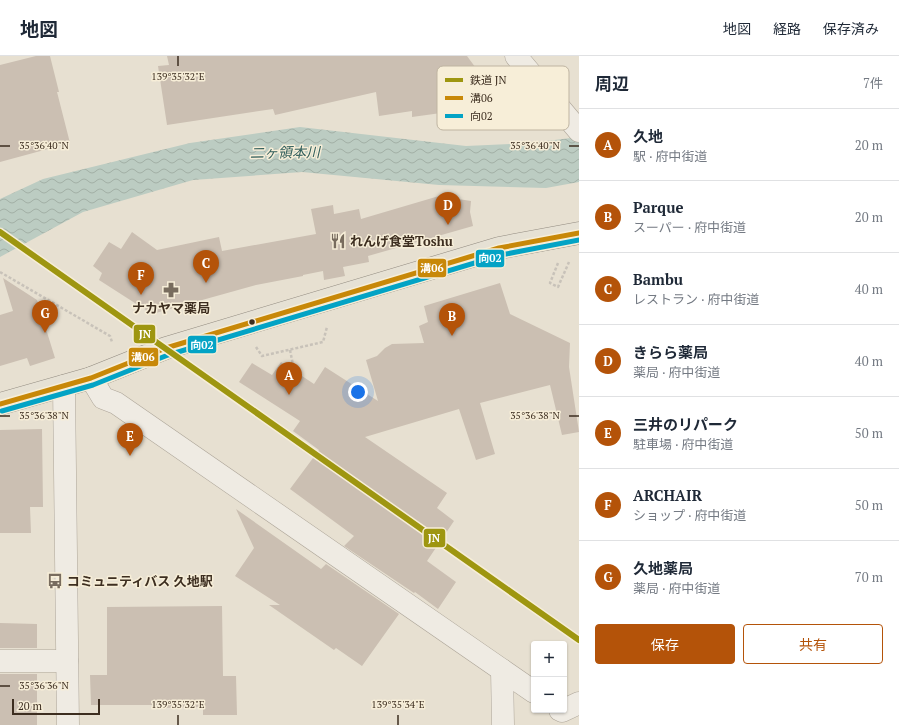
<!DOCTYPE html>
<html lang="ja">
<head>
<meta charset="utf-8">
<style>
  body { margin:0; font-family:"PT Serif","Noto Sans JP",serif; background:#f6f6f7; color:#1f2937 }
  .controls { position:absolute; right:12px; bottom:12px; display:grid; overflow:hidden; border-radius:4px; box-shadow:0 1px 3px #0004 }
  .controls button { width:36px; height:36px; display:grid; place-items:center; padding:0; border:0; border-bottom:1px solid #e0e1e3; background:#fff; color:#1f2937; font:20px sans-serif }
  .scale { position:absolute; left:12px; bottom:10px; width:88px; box-sizing:border-box; padding-left:4px; border:2px solid #3d2e20; border-top:0; font-size:11px; line-height:14px; white-space:nowrap; color:#3d2e20; -webkit-text-stroke:3px #f7eed8; paint-order:stroke }
  .you { position:absolute; left:358px; top:336px; width:14px; height:14px; margin:-10px; border:3px solid #fff; border-radius:50%; background:#1a73e8; box-shadow:0 0 0 6px #1a73e833 }
  .badge { display:grid; place-items:center; width:26px; height:26px; border-radius:50%; background:#b45309; color:#fff; font-size:13px; font-weight:700 }
  .pin { position:absolute; translate:-50% -33px; filter:drop-shadow(0 1px 2px #0008) }
  .pin::after { content:''; position:absolute; top:21px; width:14px; height:12px; background:inherit; clip-path:polygon(0 0,100% 0,50% 100%) }
  .list { margin:0; padding:0; list-style:none }
  h2 { display:flex; justify-content:space-between; align-items:center; height:52px; margin:0; padding:0 16px; font-size:17px }
  h2 small { font-size:13px; font-weight:400; color:#747a83 }
  .list li { display:grid; grid-template-columns:26px 1fr auto; gap:12px; align-items:center; box-sizing:border-box; height:72px; padding:0 16px; border-top:1px solid #e0e1e3 }
  .list b { display:block; font-size:15px; white-space:nowrap }
  .list p { margin:0; font-size:13px; white-space:nowrap; color:#747a83 }
  .list em { font-size:13px; font-style:normal; color:#747a83 }
  .actions { display:flex; gap:8px; padding:12px 16px }
  .actions a { flex:1; padding:9px 0; border:1px solid #b45309; border-radius:4px; text-align:center; font-size:14px; color:#b45309 }
  .actions .main { background:#b45309; color:#fff }
  .map { position:relative; flex:none; width:579px; height:669px; overflow:hidden }
  header { display:flex; align-items:center; gap:24px; box-sizing:border-box; height:56px; padding:0 20px; background:#fff; border-bottom:1px solid #e0e1e3 }
  header strong { font-size:19px }
  nav { display:flex; gap:22px; margin-inline-start:auto; font-size:14px }
  main { display:flex }
  aside { flex:1; background:#fff }
  .map>svg:first-child { display:block }
  .water { fill:url(#water-waves) }
  .building { fill:#cbbfb2 }
  .lines { fill:none; stroke-linecap:round; stroke-linejoin:round }
  .minor-casing { stroke:#ada599; stroke-width:23 }
  .major-casing { stroke:#928b80; stroke-width:23 }
  .path { stroke:#c8c2b9; stroke-width:2.5; stroke-dasharray:3 2; stroke-linecap:butt }
  .minor { stroke:#efebe3; stroke-width:22 }
  .major { stroke:#e6e1d4; stroke-width:22 }
  .bus-1-casing { stroke:#f7eed8; stroke-width:8 }
  .bus-2-casing { stroke:#f7eed8; stroke-width:8 }
  .bus-1 { stroke:#c88808; stroke-width:5 }
  .bus-2 { stroke:#03a3c5; stroke-width:5 }
  .rail-1-casing { stroke:#f7eed8; stroke-width:9 }
  .rail-1 { stroke:#9e9610; stroke-width:6 }
  .ticks { fill:none; stroke:#3d2e20; stroke-width:1.5 }
  .bus-dot { fill:#3d2e20; stroke:#f7eed8; stroke-width:1.5 }
  .labels { text-anchor:middle; dominant-baseline:central; stroke-width:3; stroke-linejoin:round; paint-order:stroke }
  .poi-label { font-size:13px; font-weight:bold; fill:#3d2e20; stroke:#f7eed8; text-anchor:start }
  .water-label { font-size:14px; font-style:italic; fill:#2f5d5a; stroke:#f7eed8 }
  .key { fill:#f7eed8; stroke:#bfb4a1; stroke-width:1 }
  .key-label { font-size:11px; fill:#3d2e20 }
  .ticks-label { font-size:10px; text-anchor:middle; fill:#3d2e20; stroke:#f7eed8; stroke-width:3; stroke-linejoin:round; paint-order:stroke }
  .line-badge { stroke:#f7eed8; stroke-width:1.5 }
  .badge-label { font-size:11px; text-anchor:middle; font-weight:bold; fill:#fff }
</style>
</head>
<body>
<header>
<strong>地図</strong>
<nav><a>地図</a><a>経路</a><a>保存済み</a></nav>
</header>
<main>
<div class="map">
<svg width="579" height="669" viewBox="0 0 579 669">
  <defs>
    <pattern id="water-waves" width="16" height="10" patternUnits="userSpaceOnUse"><rect width="16" height="10" fill="#bcccc2"/><path d="M0 5q4-4 8 0t8 0" fill="none" stroke="#a2b0a6"/></pattern>
  </defs>
  <rect width="100%" height="100%" fill="#e7e0d1"/>
  <!-- water -->
  <polygon class="water" points="300,71 466,90 530,87 579,81 579,126 546,132 439,129 302,116 193,124 83,156 0,201 0,143 43,123 190,87"/>
  <!-- building -->
  <g class="building">
    <polygon points="36,0 50,0 59,36 57,36 70,87 0,106 0,9"/>
    <polygon points="167,0 467,0 495,38 468,40 469,61 442,64 441,57 412,61 412,55 379,60 376,36 275,59 273,53 167,69 158,10 169,9"/>
    <polygon points="439,140 471,145 470,156 473,170 368,200 369,206 343,211 345,220 324,224 323,215 303,219 303,220 256,229 152,258 99,224 102,217 93,210 109,186 121,193 132,176 157,194 219,181 222,195 316,178 311,153 333,149 334,158 359,153 361,163"/>
    <polygon points="3,222 37,244 55,302 30,310 27,302 0,310 0,259 13,255"/>
    <polygon points="500,227 510,258 570,287 569,311 579,376 562,379 550,329 480,347 495,398 476,404 459,353 365,381 447,437 437,452 454,465 427,505 456,526 438,553 415,536 414,537 344,490 354,480 290,433 319,394 293,375 300,365 239,326 252,307 272,319 281,306 314,328 325,311 378,345 366,304 377,300 385,292 392,288 424,287 419,270 428,266 424,250"/>
    <polygon points="42,373 43,451 30,451 31,477 0,477 0,374"/>
    <polygon points="236,453 321,513 326,508 399,558 362,610 336,592 334,594 269,549 280,549 235,520 254,492"/>
    <polygon points="222,550 223,620 236,620 237,659 203,659 203,651 164,652 164,649 91,649 90,619 107,619 107,551"/>
    <polygon points="0,567 37,568 37,592 0,592"/>
    <rect x="0" y="618" width="37" height="51"/>
  </g>
  <g class="lines">
    <defs>
      <g id="minor">
        <polyline points="516,0 579,75"/>
        <polyline points="91,322 103,342 116,347 534,636"/>
        <polyline points="64,330 68,669"/>
        <polyline points="0,605 67,605"/>
        <polyline points="502,614 503,669"/>
        <polyline points="560,654 562,655 579,647"/>
      </g>
      <polyline id="major" points="0,348 91,322 166,292 499,192 579,177"/>
    </defs>
    <!-- minor casing -->
    <use href="#minor" class="minor-casing"/>
    <!-- major casing -->
    <use href="#major" class="major-casing"/>
    <!-- path -->
    <g class="path">
      <polyline points="558,207 550,227 558,231 569,206"/>
      <polyline points="0,216 110,280 112,286"/>
      <polyline points="256,291 262,300 323,286 327,271"/>
      <polyline points="290,294 294,314"/>
    </g>
    <!-- minor -->
    <use href="#minor" class="minor"/>
    <!-- major -->
    <use href="#major" class="major"/>
    <defs>
      <polyline id="bus-1" points="0,348 91,322 166,292 499,192 579,177"/>
      <polyline id="bus-2" points="2,355 93,329 168,299 501,199 579,184"/>
    </defs>
    <!-- bus-1 casing -->
    <use href="#bus-1" class="bus-1-casing"/>
    <!-- bus-2 casing -->
    <use href="#bus-2" class="bus-2-casing"/>
    <!-- bus-1 -->
    <use href="#bus-1" class="bus-1"/>
    <!-- bus-2 -->
    <use href="#bus-2" class="bus-2"/>
    <defs>
      <polyline id="rail-1" points="0,176 579,584"/>
    </defs>
    <!-- rail-1 casing -->
    <use href="#rail-1" class="rail-1-casing"/>
    <!-- rail-1 -->
    <use href="#rail-1" class="rail-1"/>
  </g>
  <!-- ticks -->
  <path class="ticks" d="M178 0V10M0 90H10M569 90H579M0 360H10M569 360H579M0 630H10M178 659V669M398 659V669"/>
  <!-- icons -->
  <defs>
    <symbol id="restaurant-bare" viewBox="-9 -9 18 18"><path d="M-5-6h1v4h1v-4h1v4h1v-4h1v5L-1.5 .5V6h-2V.5L-5-1ZM5-6V6H3V1.5H1.5Q1.5-4 5-6Z" fill="#786c5e" stroke="#f7eed8" stroke-width="2.5" paint-order="stroke"/></symbol>
    <symbol id="pharmacy-bare" viewBox="-9 -9 18 18"><path d="M-2-6h4v4h4v4h-4v4h-4v-4h-4v-4h4Z" fill="#786c5e" stroke="#f7eed8" stroke-width="2.5" paint-order="stroke"/></symbol>
    <symbol id="bus-bare" viewBox="-9 -9 18 18"><path d="M-5-6H5V4H4V6H2V4H-2V6H-4V4H-5ZM-3.5-4V0h7V-4ZM-3.5 1.2v1.5H-2V1.2ZM2 1.2v1.5H3.5V1.2Z" fill="#786c5e" stroke="#f7eed8" stroke-width="2.5" paint-order="stroke"/></symbol>
  </defs>
  <g fill-rule="evenodd">
    <use href="#restaurant-bare" x="327" y="174" width="22" height="22"/>
    <use href="#pharmacy-bare" x="160" y="223" width="22" height="22"/>
    <use href="#bus-bare" x="44" y="514" width="22" height="22"/>
  </g>
  <!-- markers -->
  <circle class="bus-dot" cx="252" cy="266" r="3.5"/>
  <g class="labels">
    <!-- poi labels -->
    <g class="poi-label">
      <text x="350" y="185">れんげ食堂Toshu</text>
      <text x="171" y="252" text-anchor="middle">ナカヤマ薬局</text>
      <text x="67" y="525">コミュニティバス 久地駅</text>
    </g>
    <!-- water labels -->
    <g class="water-label">
      <text transform="translate(285 96) rotate(-1)">二ヶ領本川</text>
    </g>
  </g>
  <!-- legend -->
  <rect x="437" y="10" width="132" height="64" rx="6" class="key"/>
  <rect x="445" y="22" width="18" height="4" fill="#9e9610"/>
  <rect x="445" y="40" width="18" height="4" fill="#c88808"/>
  <rect x="445" y="58" width="18" height="4" fill="#03a3c5"/>
  <g class="key-label">
    <text x="470" y="28">鉄道 JN</text>
    <text x="470" y="46">溝06</text>
    <text x="470" y="64">向02</text>
  </g>
  <g class="ticks-label">
    <text x="178" y="24">139°35'32"E</text>
    <text x="44" y="93">35°36'40"N</text>
    <text x="535" y="93">35°36'40"N</text>
    <text x="44" y="363">35°36'38"N</text>
    <text x="535" y="363">35°36'38"N</text>
    <text x="44" y="633">35°36'36"N</text>
    <text x="178" y="652">139°35'32"E</text>
    <text x="398" y="652">139°35'34"E</text>
  </g>
  <g class="line-badge">
    <rect x="475" y="193" width="30" height="19" rx="4" fill="#03a3c5"/>
    <rect x="417" y="202" width="30" height="20" rx="4" fill="#c88808"/>
    <rect x="133" y="268" width="23" height="20" rx="4" fill="#9e9610"/>
    <rect x="187" y="279" width="30" height="19" rx="4" fill="#03a3c5"/>
    <rect x="128" y="291" width="31" height="20" rx="4" fill="#c88808"/>
    <rect x="423" y="472" width="23" height="20" rx="4" fill="#9e9610"/>
  </g>
  <g class="badge-label">
    <text x="490" y="206">向02</text>
    <text x="432" y="216">溝06</text>
    <text x="145" y="282">JN</text>
    <text x="202" y="293">向02</text>
    <text x="143" y="305">溝06</text>
    <text x="434" y="486">JN</text>
  </g>
</svg>
<div class="controls">
<button>+</button>
<button>−</button>
</div>
<div class="scale">20 m</div>
<div class="you"></div>
<div class="pin badge" style="left:289px;top:339px">A</div>
<div class="pin badge" style="left:452px;top:280px">B</div>
<div class="pin badge" style="left:206px;top:227px">C</div>
<div class="pin badge" style="left:448px;top:169px">D</div>
<div class="pin badge" style="left:130px;top:400px">E</div>
<div class="pin badge" style="left:141px;top:239px">F</div>
<div class="pin badge" style="left:45px;top:277px">G</div>
</div>
<aside>
<h2>周辺<small>7件</small></h2>
<ul class="list">
<li><span class="badge">A</span><div><b>久地</b><p>駅 · 府中街道</p></div><em>20 m</em></li>
<li><span class="badge">B</span><div><b>Parque</b><p>スーパー · 府中街道</p></div><em>20 m</em></li>
<li><span class="badge">C</span><div><b>Bambu</b><p>レストラン · 府中街道</p></div><em>40 m</em></li>
<li><span class="badge">D</span><div><b>きらら薬局</b><p>薬局 · 府中街道</p></div><em>40 m</em></li>
<li><span class="badge">E</span><div><b>三井のリパーク</b><p>駐車場 · 府中街道</p></div><em>50 m</em></li>
<li><span class="badge">F</span><div><b>ARCHAIR</b><p>ショップ · 府中街道</p></div><em>50 m</em></li>
<li><span class="badge">G</span><div><b>久地薬局</b><p>薬局 · 府中街道</p></div><em>70 m</em></li>
</ul>
<div class="actions"><a class="main">保存</a><a>共有</a></div>
</aside>
</main>
</body>
</html>
